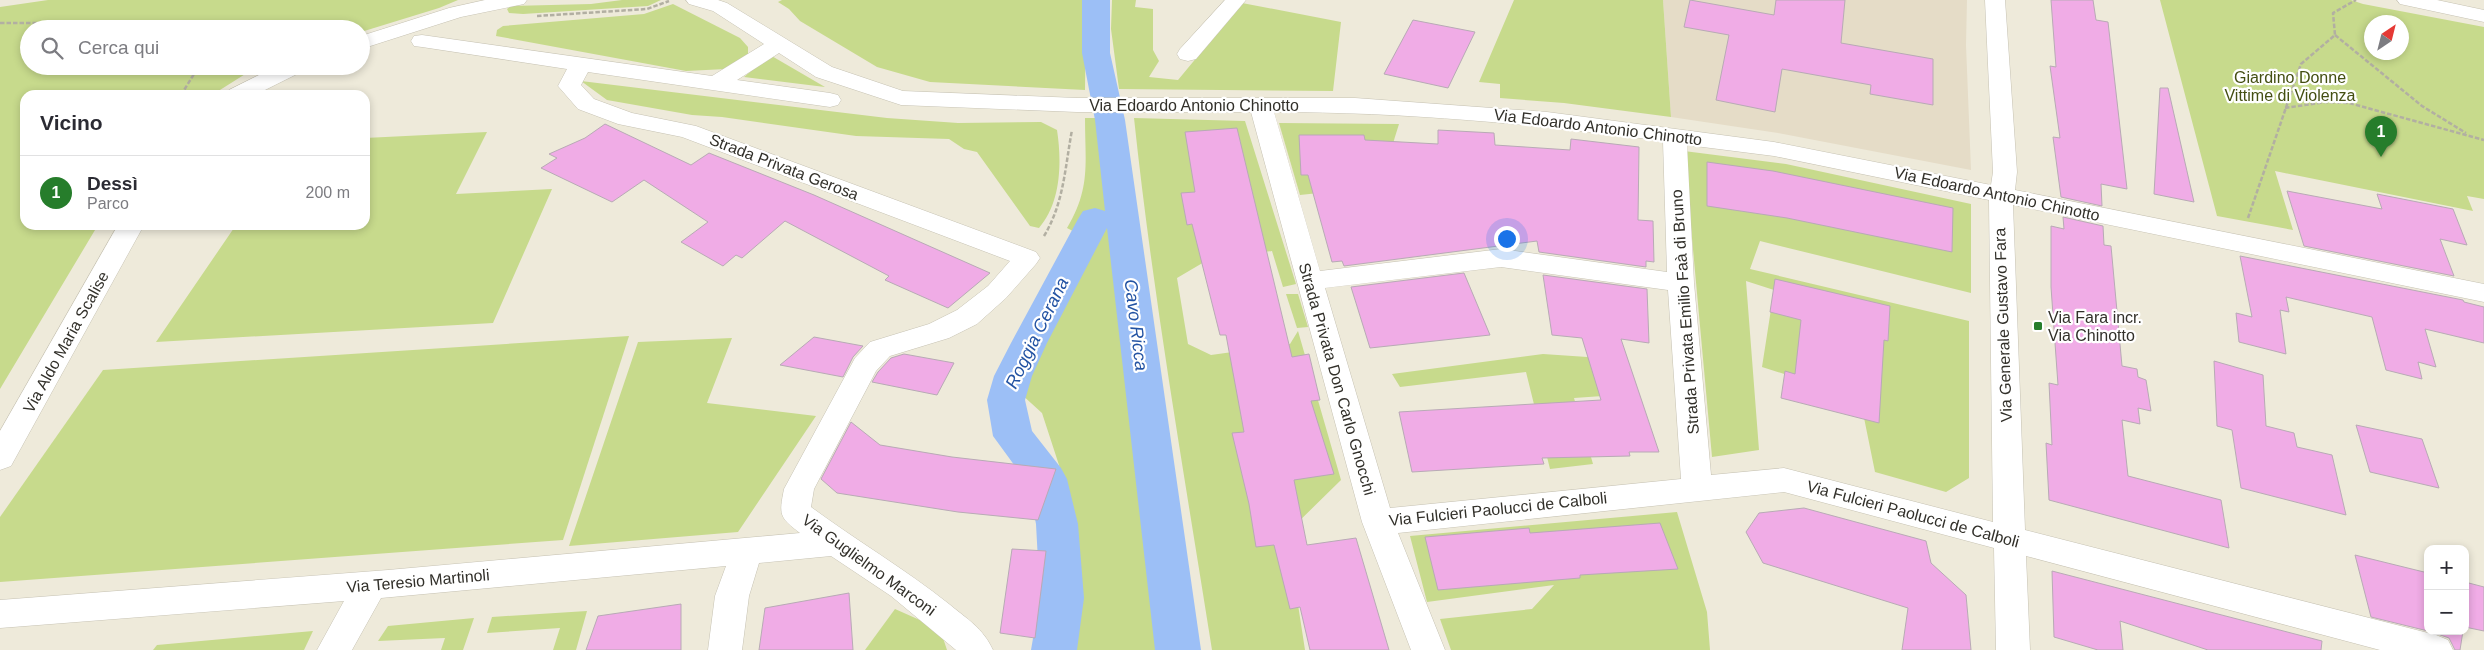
<!DOCTYPE html>
<html lang="it">
<head>
<meta charset="utf-8">
<style>
  body { margin:0; font-family:Arial,sans-serif; background:#f7f7f7; color:#2b2b33 }
  .controls { position:absolute; right:15px; bottom:15px; display:grid; overflow:hidden; border-radius:10px; box-shadow:0 2px 8px #0003 }
  .controls button { width:45px; height:45px; display:grid; place-items:center; padding:0; border:0; border-bottom:1px solid #e1e1e2; background:#fff; color:#2b2b33; font:25px sans-serif }
  .compass { position:absolute; left:2364px; top:15px; width:45px; height:45px; border-radius:50%; background:#fff; box-shadow:0 2px 8px #0003; rotate:35deg }
  .you { position:absolute; left:1506px; top:238px; width:18px; height:18px; margin:-12px; border:4px solid #fff; border-radius:50%; background:#1a73e8; box-shadow:0 0 0 8px #1a73e833 }
  .badge { display:grid; place-items:center; width:32px; height:32px; border-radius:50%; background:#267d2b; color:#fff; font-size:16px; font-weight:700 }
  .pin { position:absolute; translate:-50% -41px; filter:drop-shadow(0 1px 2px #0008) }
  .pin::after { content:''; position:absolute; top:26px; width:18px; height:15px; background:inherit; clip-path:polygon(0 0,100% 0,50% 100%) }
  .list { margin:0; padding:0; list-style:none }
  h2 { display:flex; justify-content:space-between; align-items:center; height:65px; margin:0; padding:0 20px; font-size:21px }
  h2 small { font-size:16px; font-weight:400; color:#7c7c81 }
  .list li { display:grid; grid-template-columns:32px 1fr auto; gap:15px; align-items:center; box-sizing:border-box; height:75px; padding:0 20px; border-top:1px solid #e1e1e2 }
  .list b { display:block; font-size:19px; white-space:nowrap }
  .list p { margin:0; font-size:16px; white-space:nowrap; color:#7c7c81 }
  .list em { font-size:16px; font-style:normal; color:#7c7c81 }
  .icon { flex:none; width:28px; height:28px; fill:none; stroke:currentColor; stroke-width:2; stroke-linecap:round; stroke-linejoin:round }
  .map { position:relative; flex:none; width:2484px; height:650px; overflow:hidden }
  .search { position:absolute; background:#fff; box-shadow:0 2px 8px #0003; left:20px; top:20px; width:350px; height:55px; display:flex; align-items:center; gap:12px; box-sizing:border-box; padding:0 18px; border-radius:28px; color:#7c7c81; font-size:19px }
  .panel { position:absolute; background:#fff; box-shadow:0 2px 8px #0003; left:20px; top:90px; width:350px; height:140px; border-radius:15px }
  .map>svg:first-child { display:block }
  .education { fill:#e5dcc7 }
  .green { fill:#c7da8c; fill-rule:evenodd }
  .lines { fill:none; stroke-linecap:round; stroke-linejoin:round }
  .canal { fill:#9cbff6; fill-rule:evenodd }
  .building { fill:#f0ace6; stroke:#b8aab5 }
  .street-casing { stroke:#c6c2b3; stroke-width:1 }
  .path { stroke:#b2afa2; stroke-width:2.5; stroke-dasharray:4.5 2; stroke-linecap:butt }
  .street { fill:#fff; fill-rule:evenodd }
  .poi-dot { fill:#267d2b; stroke:#fff; stroke-width:2 }
  .labels { text-anchor:middle; dominant-baseline:central; stroke-width:4.5; stroke-linejoin:round; paint-order:stroke }
  .park-label { font-size:16px; fill:#444f12; stroke:#fff }
  .street-label { font-size:16px; fill:#32302a; stroke:#fff }
  .poi-label { font-size:16px; fill:#32302a; stroke:#fff; text-anchor:start }
  .water-label { font-size:18px; font-style:italic; fill:#2353a3; stroke:#fff }
</style>
</head>
<body>
<div class="map">
<svg width="2484" height="650" viewBox="0 0 2484 650">
  <rect width="100%" height="100%" fill="#eeeada"/>
  <!-- education -->
  <polygon class="education" points="1663,0 1967,0 1966,45 1971,170 1778,133 1671,117"/>
  <!-- green -->
  <g class="green">
    <polygon points="48,0 458,0 439,8 361,32 361,29 29,29 29,66 258,66 212,95 25,95 25,225 98,225 0,389 0,7"/>
    <polygon points="622,0 661,0 648,6 523,14 509,13 507,9 511,6 591,4"/>
    <polygon points="782,0 1086,0 1085,90 930,82 877,67 800,21 789,9 778,2"/>
    <polygon points="1112,0 1136,0 1135,7 1153,9 1153,50 1159,61 1149,77 1178,80 1242,3 1341,22 1333,91 1119,89 1111,29"/>
    <polygon points="1514,0 1663,0 1671,117 1564,103 1500,98 1500,84 1479,82"/>
    <path d="M2160 0H2351L2363 4 2484 27V199L2467 196 2473 211 2275 171 2293 230 2217 216ZM2372 22H2402V52H2372Z"/>
    <polygon points="673,4 740,38 748,47 748,57 726,69 686,71 496,36 497,30 503,26 644,14"/>
    <polygon points="770,55 825,87 744,77"/>
    <path d="M581 81 887 118 958 123 1041 122 1057 130C1062 162 1061 203 1039 228L1030 226 977 152 964 149 949 139 856 136 722 117 692 115 607 100Z"/>
    <path d="M1085 118H1099L1107 217 1158 650H1062L1070 598 1073 508 1042 413 1020 393C1035 339 1070 292 1092 241L1067 228C1091 188 1085 163 1085 118Z"/>
    <path d="M1134 118 1245 121 1296 284 1283 287 1272 251 1211 258 1177 278 1188 344 1211 355 1290 344 1298 331 1341 480 1287 533 1305 650H1212C1184 473 1153 297 1134 118Z"/>
    <polygon points="1279,123 1399,124 1390,153 1328,192 1300,195"/>
    <polygon points="487,132 456,194 552,189 493,323 156,342 236,225 365,225 365,138"/>
    <polygon points="1684,151 1786,164 1971,204 1971,293 1760,241 1750,269 1969,321 1969,478 1946,492 1875,472 1860,398 1762,367 1774,290 1746,281 1759,450 1712,457"/>
    <polygon points="1286,294 1298,294 1308,327 1297,328"/>
    <polygon points="629,336 563,540 0,582 0,517 103,370"/>
    <polygon points="732,338 707,403 816,416 738,532 569,546 638,342"/>
    <polygon points="1543,354 1602,358 1617,395 1574,398 1593,464 1550,469 1526,372 1400,387 1392,374"/>
    <polygon points="1677,512 1707,612 1710,650 1451,650 1440,619 1532,609 1554,585 1427,602 1410,536"/>
    <polygon points="895,609 940,629 947,650 865,650"/>
    <polygon points="587,611 576,650 553,650 560,628 487,633 492,617"/>
    <polygon points="474,618 463,650 441,650 445,638 378,641 388,626"/>
    <polygon points="313,631 304,650 153,650 157,645"/>
  </g>
  <g class="lines">
    <!-- canal -->
    <polygon class="canal" points="1082,0 1110,0 1110,53 1125,120 1201,650 1155,650 1107,228 1047,343 1032,376 1025,400 1032,431 1061,468 1067,479 1078,524 1084,598 1077,650 1031,650 1040,598 1036,524 1028,484 993,436 987,400 994,376 1011,343 1078,219 1083,211 1095,208 1105,211 1095,120 1082,53"/>
  </g>
  <!-- building -->
  <g class="building">
    <polygon points="1690,0 1774,15 1776,0 1845,0 1841,43 1933,59 1933,105 1870,94 1871,85 1782,69 1775,112 1716,100 1729,35 1684,27"/>
    <polygon points="2051,0 2093,0 2096,20 2108,22 2127,189 2101,184 2102,206 2061,197 2053,137 2060,138 2050,66 2056,67"/>
    <polygon points="1413,20 1475,32 1448,88 1384,74"/>
    <polygon points="2160,88 2168,88 2194,202 2154,194"/>
    <polygon points="605,124 691,165 709,153 814,195 990,273 948,308 885,280 889,276 785,221 742,258 736,255 723,266 681,242 708,222 644,180 612,202 541,168 557,158 549,154 585,138"/>
    <polygon points="1237,128 1292,357 1309,354 1320,400 1311,401 1334,474 1294,480 1307,545 1356,538 1389,650 1310,650 1300,607 1290,609 1274,545 1256,547 1249,504 1232,433 1244,432 1226,335 1220,335 1192,224 1187,225 1181,193 1195,192 1185,132"/>
    <polygon points="1438,130 1494,133 1495,145 1570,150 1571,139 1639,147 1638,220 1653,221 1654,262 1646,261 1646,267 1539,252 1537,241 1344,266 1342,261 1332,262 1308,175 1301,175 1299,135 1364,135 1365,140 1438,144"/>
    <polygon points="1707,162 1773,171 1953,208 1952,252 1787,218 1707,206"/>
    <polygon points="2287,191 2382,209 2377,194 2453,209 2467,245 2440,239 2454,276 2304,246"/>
    <polygon points="2063,217 2103,226 2104,245 2111,246 2122,366 2137,369 2138,377 2146,380 2151,411 2138,408 2140,424 2122,420 2128,476 2221,500 2229,548 2049,500 2046,443 2052,445 2049,383 2058,385 2051,287 2051,226 2064,229"/>
    <polygon points="2240,256 2463,300 2464,302 2484,307 2484,343 2425,329 2436,367 2418,362 2422,379 2386,370 2372,317 2286,297 2289,312 2280,310 2286,354 2239,342 2236,313 2252,317"/>
    <polygon points="1464,273 1490,335 1370,348 1351,287"/>
    <polygon points="1543,275 1647,289 1649,343 1621,339 1659,452 1629,452 1630,456 1542,458 1544,464 1412,472 1399,412 1601,400 1582,338 1552,335"/>
    <polygon points="1775,279 1890,306 1888,341 1884,340 1879,423 1781,398 1785,371 1795,374 1801,320 1770,312"/>
    <polygon points="814,337 863,346 853,357 843,377 780,365"/>
    <polygon points="904,354 954,363 937,395 872,382 878,372 891,358"/>
    <polygon points="2214,361 2263,375 2266,426 2294,433 2297,447 2332,455 2346,515 2241,488 2232,430 2217,426"/>
    <polygon points="851,422 880,445 952,457 1056,469 1038,520 958,512 837,493 821,479"/>
    <polygon points="2356,425 2422,439 2439,488 2370,472"/>
    <polygon points="1804,508 1926,541 1931,563 1966,595 1971,650 1902,650 1908,608 1763,563 1746,532 1759,513"/>
    <polygon points="1660,523 1678,569 1580,575 1580,578 1438,590 1425,537 1529,528 1530,533"/>
    <polygon points="1012,549 1046,551 1035,638 1000,633"/>
    <polygon points="2355,555 2428,573 2428,631 2371,617"/>
    <polygon points="2052,571 2322,641 2321,650 2208,650 2120,621 2123,650 2098,650 2054,637"/>
    <polygon points="2465,582 2484,587 2484,631 2465,627"/>
    <polygon points="849,593 853,650 759,650 765,608"/>
    <polygon points="681,604 681,650 586,650 598,616"/>
    <polygon points="2429,631 2463,631 2460,650 2455,650 2449,638"/>
  </g>
  <g class="lines">
    <defs>
      <g id="street">
        <polygon points="485,0 527,0 524,4 461,17 361,49 361,36 449,8"/>
        <path d="M686 0H718L727 3 832 67 903 91 1077 98H1355L1547 112 1774 142 1991 185 1993 172 1985 0H2005L2017 172 2015 190 2484 284V302L2013 205 2025 530 2436 635 2448 640 2453 650H2380L2026 556 2030 650H1996L1994 548 1784 492 1398 533 1445 650H1411L1362 522 1251 112H1077L901 105 816 77 779 53 737 80 830 93 838 95 841 100 838 105 830 107 588 72 581 85 594 99 632 113 696 126 1036 252 1040 258 1036 264 1006 298 977 324 949 338 890 356 876 371 814 489 811 507C857 541 905 569 949 604 967 619 983 628 993 650H956L891 596 831 556 759 563 749 596 742 650H708L715 596 726 566 381 598 352 650H317L344 601 0 628V600L388 570 800 533C779 517 779 515 784 489L855 358 870 342 929 324 957 310 988 286 1010 261 682 137 618 124 578 109 558 86 567 69 422 47 414 46 411 41 414 36 422 35 712 76 764 44 713 11 689 4ZM1274 112C1404 112 1534 124 1663 141L1667 272 1501 249 1320 271ZM1687 145 1774 156 1989 200 1993 522 1784 468 1711 475 1694 283ZM1501 267 1668 290 1681 479 1390 508 1325 288Z"/>
        <polygon points="1225,0 1246,0 1196,59 1188,61 1180,59 1177,54 1180,49"/>
        <polygon points="2397,0 2437,0 2484,10 2484,22 2400,4"/>
        <polygon points="277,66 306,66 303,71 255,95 226,95 229,90"/>
        <polygon points="118,225 144,225 11,466 0,470 0,431"/>
      </g>
    </defs>
    <!-- street casing -->
    <use href="#street" class="street-casing"/>
    <!-- path -->
    <g class="path">
      <polyline points="537,16 647,9 669,1"/>
      <polyline points="0,23 159,23 234,29"/>
      <polyline points="335,29 346,25"/>
      <polyline points="2335,35 2422,106 2466,133"/>
      <polyline points="181,95 199,66"/>
      <polyline points="2285,108 2325,102 2349,103 2484,140"/>
      <polyline points="2248,218 2301,64 2335,35 2333,13 2356,0"/>
      <path d="M1044 236C1064 203 1065 167 1072 130"/>
    </g>
    <!-- street -->
    <use href="#street" class="street"/>
  </g>
  <!-- markers -->
  <rect class="poi-dot" x="2033" y="321" width="10" height="10" rx="2.5"/>
  <g class="labels">
    <!-- park labels -->
    <g class="park-label">
      <text x="2290" y="77">Giardino Donne<tspan x="2290" dy="18">Vittime di Violenza</tspan></text>
    </g>
    <!-- street labels -->
    <g class="street-label">
      <text x="1194" y="105">Via Edoardo Antonio Chinotto</text>
      <text transform="translate(1598 127) rotate(7)">Via Edoardo Antonio Chinotto</text>
      <text transform="translate(784 167) rotate(21)">Strada Privata Gerosa</text>
      <text transform="translate(1997 194) rotate(12)">Via Edoardo Antonio Chinotto</text>
      <text transform="translate(1685 312) rotate(-94)">Strada Privata Emilio Faà di Bruno</text>
      <text transform="translate(2003 325) rotate(-92)">Via Generale Gustavo Fara</text>
      <text transform="translate(66 342) rotate(-61)">Via Aldo Maria Scalise</text>
      <text transform="translate(1337 379) rotate(74)">Strada Privata Don Carlo Gnocchi</text>
      <text transform="translate(1498 509) rotate(-6)">Via Fulcieri Paolucci de Calboli</text>
      <text transform="translate(1913 514) rotate(15)">Via Fulcieri Paolucci de Calboli</text>
      <text transform="translate(869 565) rotate(36)">Via Guglielmo Marconi</text>
      <text transform="translate(418 581) rotate(-5)">Via Teresio Martinoli</text>
    </g>
    <!-- poi labels -->
    <g class="poi-label">
      <text x="2048" y="317">Via Fara incr.<tspan x="2048" dy="18">Via Chinotto</tspan></text>
    </g>
    <!-- water labels -->
    <g class="water-label">
      <text transform="translate(1136 325) rotate(83)">Cavo Ricca</text>
      <text transform="translate(1037 333) rotate(-64)">Roggia Cerana</text>
    </g>
  </g>
</svg>
<div class="controls">
<button>+</button>
<button>−</button>
</div>
<svg class="compass" viewBox="-18 -18 36 36"><path d="M0-13l5 13h-10z" fill="#e53935"/><path d="M0 13l5-13h-10z" fill="#7c7c81"/></svg>
<div class="you"></div>
<div class="pin badge" style="left:2381px;top:157px">1</div>
<div class="search"><svg class="icon" aria-label="search" viewBox="0 0 24 24"><circle cx="10" cy="10" r="6"/><path d="M15 15l6 6"/></svg>Cerca qui</div>
<section class="panel">
<h2>Vicino<small></small></h2>
<ul class="list">
<li><span class="badge">1</span><div><b>Dessì</b><p>Parco</p></div><em>200 m</em></li>
</ul>
</section>
</div>
</body>
</html>
